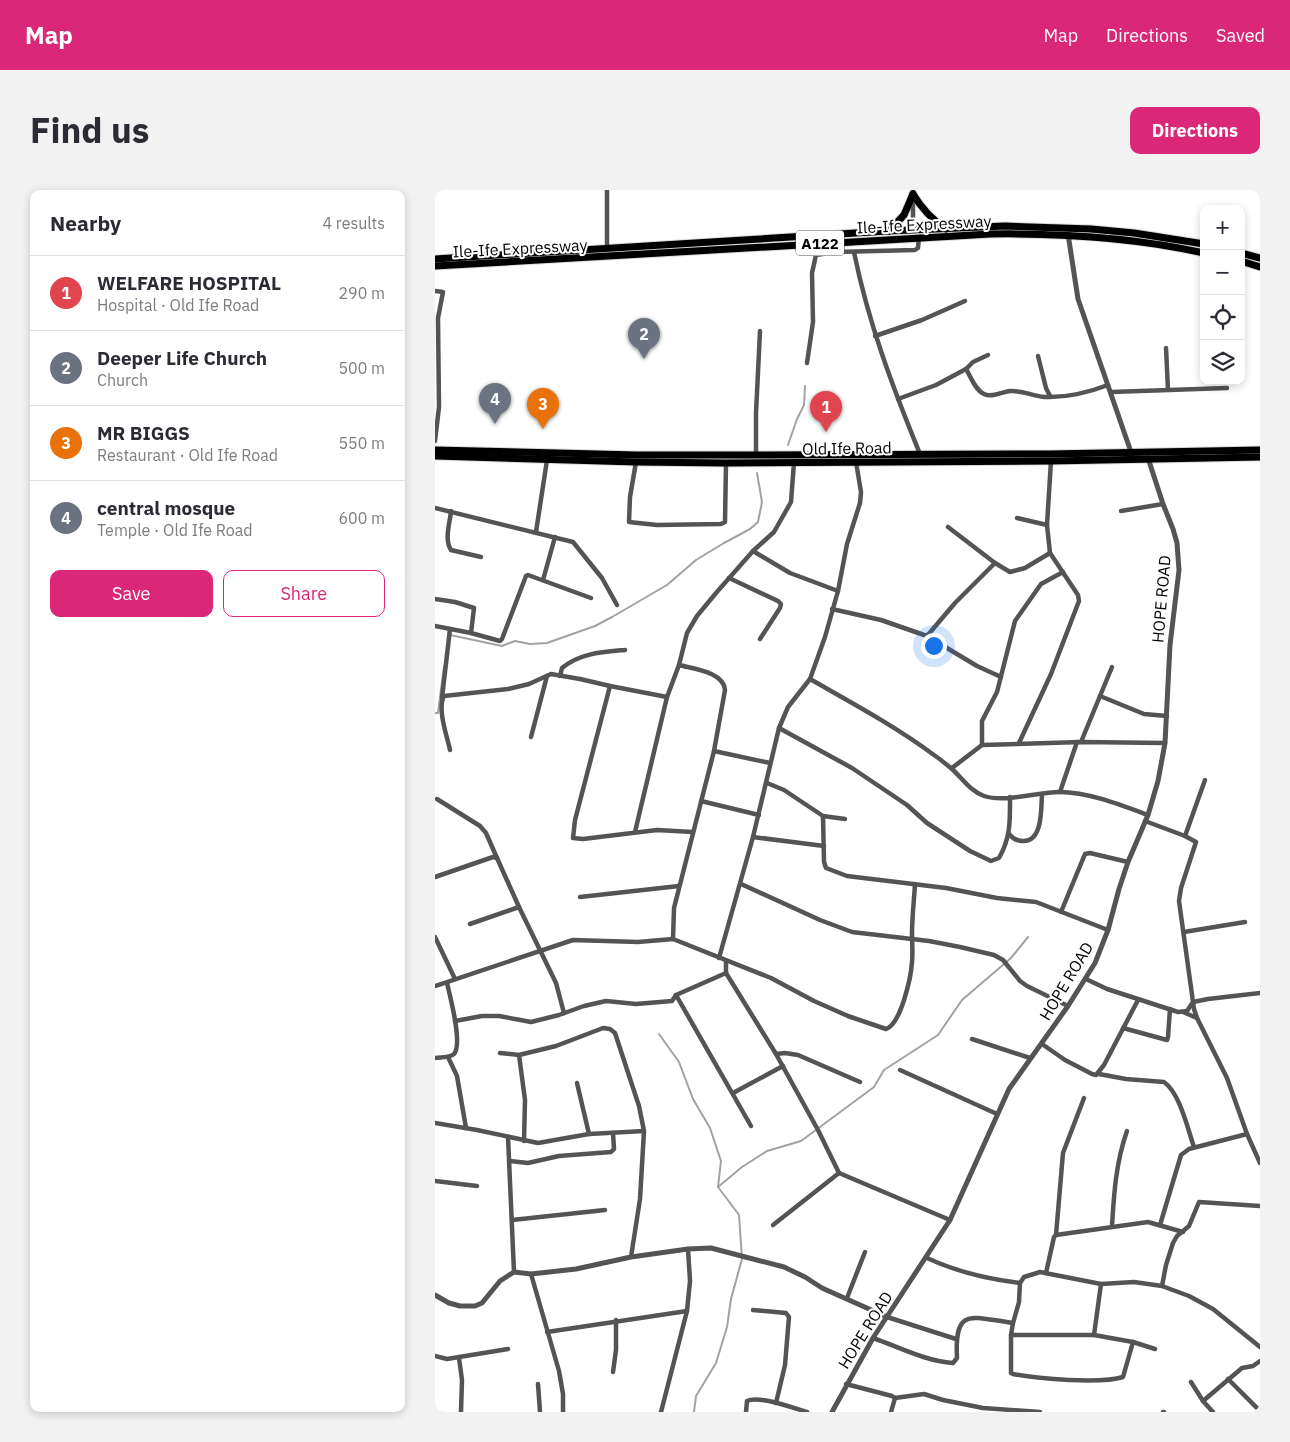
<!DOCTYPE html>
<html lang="en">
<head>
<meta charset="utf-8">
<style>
  body { margin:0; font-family:"IBM Plex Sans",sans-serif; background:#f2f2f3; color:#2b2b33 }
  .controls { position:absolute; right:15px; top:15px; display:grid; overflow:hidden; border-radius:10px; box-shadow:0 2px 8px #0003 }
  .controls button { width:45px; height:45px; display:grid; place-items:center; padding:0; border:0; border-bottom:1px solid #e1e1e2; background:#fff; color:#2b2b33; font:25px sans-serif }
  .you { position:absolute; left:498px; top:455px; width:18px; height:18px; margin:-12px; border:4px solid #fff; border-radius:50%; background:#1a73e8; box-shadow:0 0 0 8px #1a73e833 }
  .badge { display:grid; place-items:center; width:32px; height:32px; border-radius:50%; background:#db2777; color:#fff; font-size:16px; font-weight:700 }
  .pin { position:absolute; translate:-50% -41px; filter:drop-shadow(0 1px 2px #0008) }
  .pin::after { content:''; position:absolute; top:26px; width:18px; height:15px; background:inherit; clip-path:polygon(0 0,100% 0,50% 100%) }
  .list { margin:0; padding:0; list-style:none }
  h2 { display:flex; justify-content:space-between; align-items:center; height:65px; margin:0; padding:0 20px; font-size:21px }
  h2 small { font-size:16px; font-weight:400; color:#7c7c81 }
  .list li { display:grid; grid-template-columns:32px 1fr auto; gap:15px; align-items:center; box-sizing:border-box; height:75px; padding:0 20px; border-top:1px solid #e1e1e2 }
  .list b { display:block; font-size:19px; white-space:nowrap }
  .list p { margin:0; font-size:16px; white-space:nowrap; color:#7c7c81 }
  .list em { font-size:16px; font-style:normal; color:#7c7c81 }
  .actions { display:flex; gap:10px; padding:15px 20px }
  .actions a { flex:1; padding:11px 0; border:1px solid #db2777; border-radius:10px; text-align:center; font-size:18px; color:#db2777 }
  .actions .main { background:#db2777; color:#fff }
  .icon { flex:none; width:28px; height:28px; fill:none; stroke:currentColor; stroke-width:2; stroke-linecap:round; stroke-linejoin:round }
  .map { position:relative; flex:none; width:825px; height:1222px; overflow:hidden; border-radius:10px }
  header { display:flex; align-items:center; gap:30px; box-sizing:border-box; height:70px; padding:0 25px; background:#db2777; color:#fff }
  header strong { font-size:24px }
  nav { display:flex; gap:28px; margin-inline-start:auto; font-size:18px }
  .intro { display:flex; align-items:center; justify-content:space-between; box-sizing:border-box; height:120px; padding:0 30px }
  h1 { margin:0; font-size:35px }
  .button { padding:12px 22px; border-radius:10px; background:#db2777; color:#fff; font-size:18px; font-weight:700 }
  main { display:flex; gap:30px; padding:0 30px }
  aside { flex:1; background:#fff; border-radius:10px; box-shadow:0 2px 8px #0003 }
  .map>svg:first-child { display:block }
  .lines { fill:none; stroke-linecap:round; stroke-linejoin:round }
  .stream { stroke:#a2a2a2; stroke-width:2 }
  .primary-casing { stroke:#dbdbdb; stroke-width:9 }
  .trunk-casing { stroke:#dbdbdb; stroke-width:9 }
  .minor { stroke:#545454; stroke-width:4.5 }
  .tertiary { stroke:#545454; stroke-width:5 }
  .primary { stroke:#000; stroke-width:7 }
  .trunk { stroke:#000; stroke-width:7 }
  .labels { text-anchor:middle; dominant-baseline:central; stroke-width:4; stroke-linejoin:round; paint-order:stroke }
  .shield { fill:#fff; stroke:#4c4c4c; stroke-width:1 }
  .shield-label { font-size:15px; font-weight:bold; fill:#000 }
  .street-label { font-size:16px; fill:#000; stroke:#fff }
</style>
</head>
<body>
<header>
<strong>Map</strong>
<nav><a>Map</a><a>Directions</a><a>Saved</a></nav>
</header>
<div class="intro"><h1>Find us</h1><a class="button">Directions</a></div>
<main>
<aside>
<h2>Nearby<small>4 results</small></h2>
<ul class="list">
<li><span class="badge" style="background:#e0444e">1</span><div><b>WELFARE HOSPITAL</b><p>Hospital · Old Ife Road</p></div><em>290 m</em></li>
<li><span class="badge" style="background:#6b7280">2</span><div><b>Deeper Life Church</b><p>Church</p></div><em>500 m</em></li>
<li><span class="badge" style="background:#e8710a">3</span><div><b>MR BIGGS</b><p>Restaurant · Old Ife Road</p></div><em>550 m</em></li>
<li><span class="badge" style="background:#6b7280">4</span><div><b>central mosque</b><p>Temple · Old Ife Road</p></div><em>600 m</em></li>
</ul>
<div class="actions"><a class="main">Save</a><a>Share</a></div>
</aside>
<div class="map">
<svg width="825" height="1222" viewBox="0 0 825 1222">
  <rect width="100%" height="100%" fill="#fff"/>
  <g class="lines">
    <!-- stream -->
    <g class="stream">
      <polyline points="353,255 362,229 369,215 370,196"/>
      <polyline points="15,445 67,456 80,451 95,454 112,453 160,436 177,427 232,395 261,370 289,353 315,339 323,332 327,312 322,283"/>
      <polyline points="0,523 3,523 9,476"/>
      <polyline points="224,844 244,872 258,909 275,938 286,971 283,997 304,1025 307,1069 296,1109 292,1137 281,1173 261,1206 259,1222"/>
      <polyline points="283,997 307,977 332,961 366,951 439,897 449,880 503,845 527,810 576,768 593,747"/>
    </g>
    <defs>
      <g id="primary">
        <polyline points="0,260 201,265 321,265 616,264 825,260"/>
        <polyline points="0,266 201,272 291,273 616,271 825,267"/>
      </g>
      <g id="trunk">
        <path d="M478 4C487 19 496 29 511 39"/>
        <polyline points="454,41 469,25 478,4"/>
        <polyline points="806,63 825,68"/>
        <polyline points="0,69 453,41 570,36 656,39 699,43 769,54"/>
        <polyline points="806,71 825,77"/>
        <path d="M0 76 555 44C627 43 698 47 769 63"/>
      </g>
    </defs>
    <!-- primary casing -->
    <use href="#primary" class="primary-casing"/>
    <!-- trunk casing -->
    <use href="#trunk" class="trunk-casing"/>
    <!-- minor -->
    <g class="minor">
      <polyline points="478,0 478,40"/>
      <polyline points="172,59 172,0"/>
      <path d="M419 62C433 132 458 198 485 264"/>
      <polyline points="0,101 8,102 3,128 4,217 0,251"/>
      <polyline points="440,146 487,130 530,111"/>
      <polyline points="731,158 733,200"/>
      <polyline points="603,166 611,198 615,206"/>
      <polyline points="372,173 378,132 377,83 381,65 401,62 480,60 483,58 484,47"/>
      <path d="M531 179C536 187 540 200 549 204 557 208 566 202 575 201 587 200 597 206 609 207 631 208 652 203 673 195"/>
      <polyline points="676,202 792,198"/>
      <polyline points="463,209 501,195 531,179 538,172 553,165"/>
      <polyline points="321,265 321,223 325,141"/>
      <polyline points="201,272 195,307 194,332 222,335 286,334 290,332 291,273"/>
      <polyline points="0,318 138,352 167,388 182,415"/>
      <path d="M16 321C15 333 9 349 16 360L46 367"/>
      <polyline points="686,321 728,314"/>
      <polyline points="582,328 612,335"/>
      <polyline points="513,337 560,373 575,382 590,378 615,363"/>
      <polyline points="101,342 112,270"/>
      <polyline points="318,361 355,383 403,401"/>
      <polyline points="294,388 343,411 346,414 345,418 325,449"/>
      <polyline points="108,390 120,347"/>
      <polyline points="0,409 20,412 39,418 36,443 65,451 67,449 91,386 93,385 156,408"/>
      <polyline points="397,419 446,430 492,446 520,413 560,373"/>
      <polyline points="0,436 36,443"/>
      <polyline points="492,446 542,476 566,487"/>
      <path d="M125 486 127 478C145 463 167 462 190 460"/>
      <path d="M375 489C417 513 460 536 499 565 505 569 511 574 517 579 527 588 535 601 549 606 570 613 602 602 625 602 653 602 686 615 713 625"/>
      <polyline points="175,496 140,630 138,648 148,649 222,640 258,642"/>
      <polyline points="665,506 709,524 732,526"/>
      <polyline points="7,508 15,439"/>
      <path d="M344 538 417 578 472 615 492 633 535 661 556 671 564 668C576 647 575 630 575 607"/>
      <polyline points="96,547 112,486"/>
      <polyline points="646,552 677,477"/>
      <polyline points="584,553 616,484 644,411 643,405 615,363 612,335 616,271"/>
      <polyline points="547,555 547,531 562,502 580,431 606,394 628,382"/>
      <path d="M15 560C12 546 2 519 9 506L73 499 94 494 116 484 145 489 175 496 232 507"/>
      <polyline points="279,561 335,573"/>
      <polyline points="517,578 547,555 646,552 730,553"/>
      <polyline points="332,593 349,600 388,626 410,629"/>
      <polyline points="625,602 642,552"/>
      <polyline points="2,609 45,636 51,643 62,668"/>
      <polyline points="266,611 324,625"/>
      <polyline points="388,626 389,672 391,678 412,686 511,698 562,708 601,712 673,740"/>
      <polyline points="710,631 750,646 761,652 746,698 744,711 759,819 762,828 792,888 812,944 825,973"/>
      <polyline points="200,642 232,507 244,475 252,443 262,426 281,403 318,361 339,342 356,312 359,272"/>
      <path d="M574 644C578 649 582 651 588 651 608 652 606 618 607 604"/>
      <polyline points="750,646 770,590"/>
      <polyline points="318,647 389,656"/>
      <polyline points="0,687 58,667 62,668 84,717 121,793 129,823"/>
      <polyline points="306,694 385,730 417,742 494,751 525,757 559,765 568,770 585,791 592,796 633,816"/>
      <polyline points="145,707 244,696"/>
      <polyline points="626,722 650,664 655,663 693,672"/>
      <polyline points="35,734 84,717"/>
      <polyline points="749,742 810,732"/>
      <polyline points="0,747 20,789"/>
      <path d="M238 749 239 718 279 561 290 500C289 482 259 479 244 475"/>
      <polyline points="284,768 318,647 344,538 353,517 375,489 390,447 403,401 412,354 425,313 426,302 421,272"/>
      <polyline points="291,771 291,783 341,864 383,940 404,983 515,1030"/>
      <polyline points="651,789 672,799 743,822 752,821 758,812 773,809 825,803"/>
      <path d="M0 796 138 750 203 752 238 749 336 788 379 811 413 826 451 839C466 834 476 787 477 772 478 763 477 754 477 744 477 727 479 711 480 694"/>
      <polyline points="241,805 316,936"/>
      <polyline points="748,822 762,828"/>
      <polyline points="20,831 47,826 64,826 96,832 124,825 149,816 171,811 201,814 237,811 241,805 291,783"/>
      <polyline points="688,838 732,850 733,847 735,819"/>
      <polyline points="537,849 595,868"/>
      <polyline points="607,854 630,870 657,884 661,885 669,875 703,810"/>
      <polyline points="65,863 84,865 121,856 168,838 175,839 180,843 204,916 209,941 205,1009 196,1067"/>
      <polyline points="341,864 350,863 363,865 425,892"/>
      <polyline points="84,865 90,910 89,951"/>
      <polyline points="13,867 22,886 31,938"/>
      <path d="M0 868C6 867 15 868 19 864 28 854 15 806 12 793"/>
      <polyline points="465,880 562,924"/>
      <path d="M664 884 691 889 729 892C745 903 753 940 759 957"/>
      <polyline points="142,893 154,944"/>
      <polyline points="298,903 348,876"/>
      <polyline points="0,933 42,940 103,953 154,944 209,941"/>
      <polyline points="73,947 79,1082"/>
      <polyline points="75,971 93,973 124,966 176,962 179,959 178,943"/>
      <polyline points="0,991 42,996"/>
      <polyline points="77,1030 170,1020"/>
      <polyline points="338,1035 404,983"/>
      <polyline points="725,1035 746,965 754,959 812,944"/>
      <path d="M677 1036C679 1003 681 972 692 941"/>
      <polyline points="621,1045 628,963 649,908"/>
      <path d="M492 1068C522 1082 552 1089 585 1093"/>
      <polyline points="611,1083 619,1047 621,1045 713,1032 748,1042"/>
      <polyline points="96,1084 124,1181 128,1204 128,1222"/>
      <polyline points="727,1096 731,1075 738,1053 742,1046 754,1036 764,1012 825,1016"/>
      <polyline points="412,1108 430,1062"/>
      <polyline points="318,1120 351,1123 354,1127 350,1175 341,1213"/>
      <polyline points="452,1127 521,1149"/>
      <polyline points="112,1142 252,1121"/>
      <polyline points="576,1145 659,1145 698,1152 720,1159"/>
      <polyline points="659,1145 666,1094"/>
      <path d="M438 1148C464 1157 490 1171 518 1173L522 1168C519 1115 538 1128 578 1133"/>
      <path d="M698 1152 688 1187C666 1194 603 1189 578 1184L576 1183V1145L578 1133 584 1112 585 1093 589 1087 605 1082 666 1094 699 1092 727 1096 754 1106 778 1119 825 1157"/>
      <polyline points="0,1166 12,1169 73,1159"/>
      <polyline points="24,1168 27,1190 26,1222"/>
      <polyline points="178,1182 181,1160 181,1130"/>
      <polyline points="793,1189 825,1221"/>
      <polyline points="756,1192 768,1211 778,1222"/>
      <polyline points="103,1194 105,1222"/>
      <polyline points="411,1194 457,1206 460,1208 456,1222"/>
      <polyline points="460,1208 489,1204 508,1210 548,1218 605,1222"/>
      <polyline points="768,1211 807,1178 818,1176 825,1171"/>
      <polyline points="226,1222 252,1121 255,1091 253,1059"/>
      <path d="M311 1222 312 1211C324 1205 358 1218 372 1222"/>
      <polyline points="728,1222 729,1222"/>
    </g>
    <!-- tertiary -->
    <g class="tertiary">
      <polyline points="633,44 643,109 696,262"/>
      <polyline points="0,1105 14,1113 25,1116 40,1116 47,1113 65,1091 79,1082 96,1084 141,1079 196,1067 253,1059 276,1058 349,1077 370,1087 387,1098 452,1127"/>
      <polyline points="397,1222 438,1148 515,1030 574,899 633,816 660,773 673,740 684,699 693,672 713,625 723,591 730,553 735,455 744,380 742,353 738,339 728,314 713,268"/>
    </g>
    <!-- primary -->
    <use href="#primary" class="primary"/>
    <!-- trunk -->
    <use href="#trunk" class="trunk"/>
  </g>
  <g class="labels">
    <!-- shield labels -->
    <rect class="shield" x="361" y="40.5" width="48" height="25" rx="4"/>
    <g class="shield-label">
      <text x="385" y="53">A122</text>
    </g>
    <!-- street labels -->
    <g class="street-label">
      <text transform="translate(489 34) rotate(-3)">Ile-Ife Expressway</text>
      <text transform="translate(85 58) rotate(-3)">Ile-Ife Expressway</text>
      <text transform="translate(412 258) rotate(-1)">Old Ife Road</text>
      <text transform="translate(726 409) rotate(-85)">HOPE ROAD</text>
      <text transform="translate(631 791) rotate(-59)">HOPE ROAD</text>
      <text transform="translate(430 1140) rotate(-58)">HOPE ROAD</text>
    </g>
  </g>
</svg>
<div class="controls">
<button>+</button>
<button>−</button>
<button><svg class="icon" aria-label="locate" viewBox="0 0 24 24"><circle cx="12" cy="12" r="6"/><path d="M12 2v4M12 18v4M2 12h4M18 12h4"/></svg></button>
<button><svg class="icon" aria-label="layers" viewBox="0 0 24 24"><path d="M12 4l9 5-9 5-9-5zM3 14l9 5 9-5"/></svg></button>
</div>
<div class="you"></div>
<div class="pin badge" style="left:391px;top:242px;background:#e0444e">1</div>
<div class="pin badge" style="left:209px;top:169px;background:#6b7280">2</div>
<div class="pin badge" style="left:108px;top:239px;background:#e8710a">3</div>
<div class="pin badge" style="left:60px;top:234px;background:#6b7280">4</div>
</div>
</main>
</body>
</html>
